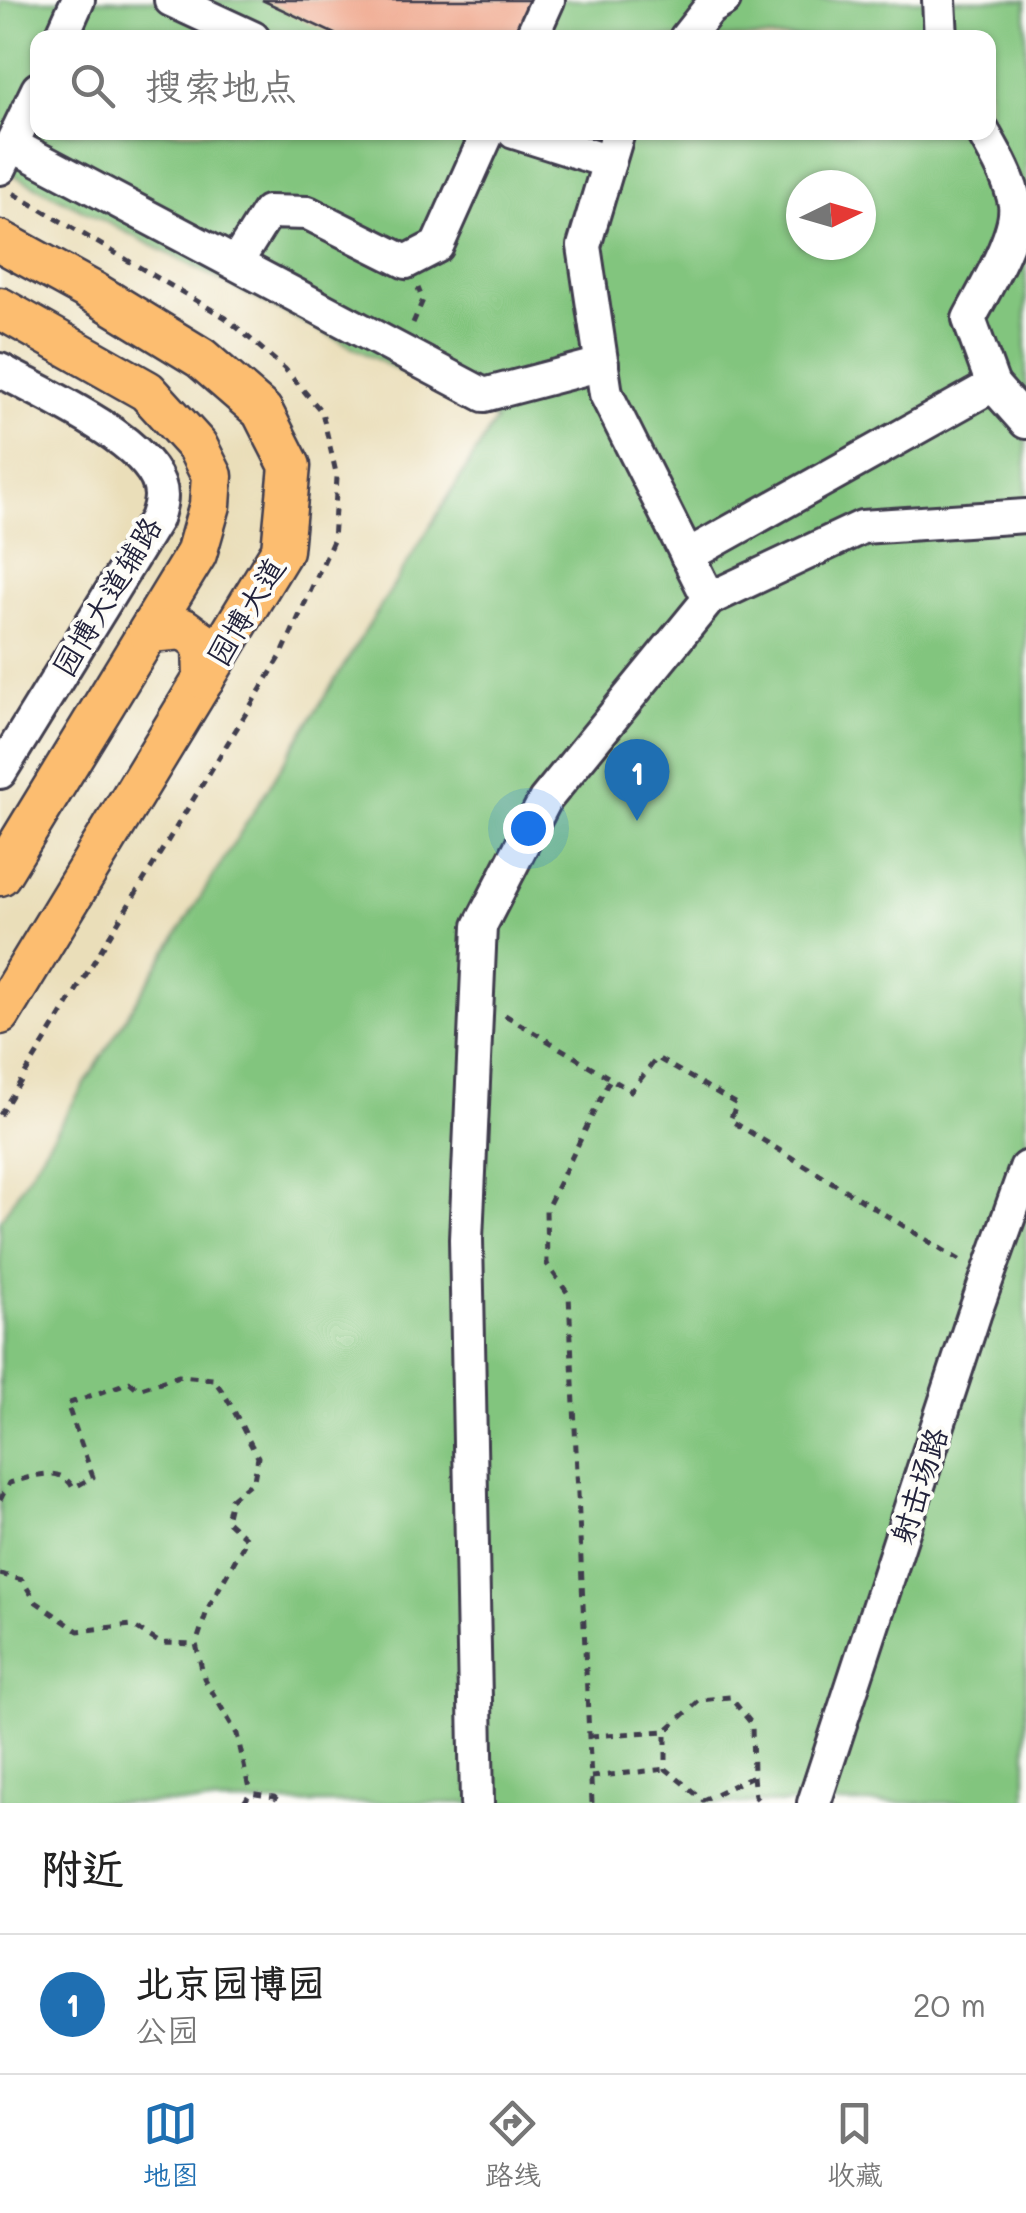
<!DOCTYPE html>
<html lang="zh">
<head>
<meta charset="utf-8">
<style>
  body { margin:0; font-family:Mali,"LXGW WenKai TC",sans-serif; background:#f6f6f6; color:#222 }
  .compass { position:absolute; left:786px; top:170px; width:90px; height:90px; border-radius:50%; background:#fff; box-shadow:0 2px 8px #0004; rotate:85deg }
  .you { position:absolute; left:528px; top:828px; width:35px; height:35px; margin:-25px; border:8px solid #fff; border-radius:50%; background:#1a73e8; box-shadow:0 0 0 15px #1a73e833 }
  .badge { display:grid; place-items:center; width:65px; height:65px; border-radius:50%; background:#1f6fb2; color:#fff; font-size:32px; font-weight:700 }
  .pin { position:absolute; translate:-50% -82px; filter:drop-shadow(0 2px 5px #0008) }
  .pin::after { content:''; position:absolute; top:52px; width:35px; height:30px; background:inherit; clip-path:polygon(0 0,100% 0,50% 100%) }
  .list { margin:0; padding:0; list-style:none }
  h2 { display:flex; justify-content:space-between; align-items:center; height:130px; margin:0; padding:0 40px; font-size:42px }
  h2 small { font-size:32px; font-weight:400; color:#767676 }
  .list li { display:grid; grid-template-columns:65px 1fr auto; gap:30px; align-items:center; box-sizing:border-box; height:140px; padding:0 40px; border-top:2px solid #e0e0e0 }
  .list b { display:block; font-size:38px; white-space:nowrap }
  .list p { margin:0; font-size:32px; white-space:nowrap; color:#767676 }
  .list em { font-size:32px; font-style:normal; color:#767676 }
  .icon { flex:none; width:55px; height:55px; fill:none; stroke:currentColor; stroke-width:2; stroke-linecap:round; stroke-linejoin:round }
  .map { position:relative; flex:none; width:1026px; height:1803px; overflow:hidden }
  .search { position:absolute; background:#fff; box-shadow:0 2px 8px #0004; left:30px; right:30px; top:30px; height:110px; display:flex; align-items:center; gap:25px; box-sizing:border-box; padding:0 35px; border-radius:20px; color:#767676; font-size:38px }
  .sheet { height:270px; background:#fff }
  nav { display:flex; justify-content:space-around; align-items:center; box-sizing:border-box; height:140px; border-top:2px solid #e0e0e0; background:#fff; font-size:28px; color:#767676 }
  nav a { display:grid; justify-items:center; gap:5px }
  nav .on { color:#1f6fb2 }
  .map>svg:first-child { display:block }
  .green { fill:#82c57e; stroke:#52745c; stroke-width:2.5; fill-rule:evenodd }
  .building { fill:#efa489 }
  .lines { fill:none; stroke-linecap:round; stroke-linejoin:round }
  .minor-casing { stroke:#403e4e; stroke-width:38 }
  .major-casing { stroke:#403e4e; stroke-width:45 }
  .path { stroke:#403e4e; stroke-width:5; stroke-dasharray:8 8; stroke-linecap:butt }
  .minor { stroke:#fff; stroke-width:32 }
  .major { stroke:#fcbd6f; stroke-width:40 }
  .labels { text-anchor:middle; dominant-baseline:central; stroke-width:8; stroke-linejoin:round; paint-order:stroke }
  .street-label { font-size:30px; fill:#22223b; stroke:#fdfcf7 }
</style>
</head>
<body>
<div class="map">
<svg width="1026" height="1803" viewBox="0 0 1026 1803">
  <rect width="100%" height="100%" fill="#fdfcf7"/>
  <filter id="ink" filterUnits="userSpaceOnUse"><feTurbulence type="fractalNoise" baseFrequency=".01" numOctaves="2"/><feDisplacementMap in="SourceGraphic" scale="20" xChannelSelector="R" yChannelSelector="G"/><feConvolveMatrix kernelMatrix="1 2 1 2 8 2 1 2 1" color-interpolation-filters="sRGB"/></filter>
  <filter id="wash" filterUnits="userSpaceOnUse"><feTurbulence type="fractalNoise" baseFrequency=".0048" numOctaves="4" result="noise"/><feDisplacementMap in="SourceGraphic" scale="40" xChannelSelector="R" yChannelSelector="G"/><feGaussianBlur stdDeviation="2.25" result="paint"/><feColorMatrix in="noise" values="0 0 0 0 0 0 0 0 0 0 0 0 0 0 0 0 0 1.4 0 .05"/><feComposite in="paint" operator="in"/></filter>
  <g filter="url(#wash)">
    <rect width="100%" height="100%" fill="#eadeb9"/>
    <!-- green -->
    <path class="green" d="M0 0H1026V1803H0V1221L496 420 0 168ZM38 38H988V132H38ZM801 185H861V245H801Z"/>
    <g id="blocks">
      <!-- building -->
      <polygon class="building" points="262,0 548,0 531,38 343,38"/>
    </g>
  </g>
  <g filter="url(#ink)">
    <use href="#blocks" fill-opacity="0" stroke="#403e4e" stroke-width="2.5"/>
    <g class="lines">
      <defs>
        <g id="minor">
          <polyline points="171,0 253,38"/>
          <polyline points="939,0 941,38"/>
          <polyline points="61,38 78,0"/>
          <polyline points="531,38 548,0"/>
          <polyline points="686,38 709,9 724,0"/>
          <polyline points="514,132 609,162"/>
          <polyline points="618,132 584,246 606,394 709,599"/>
          <path d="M983 132C995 153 1011 180 1015 204 1019 234 983 292 969 319L993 385"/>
          <polyline points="12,145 484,395 602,364"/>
          <polyline points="0,168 38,89"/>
          <polyline points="236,263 268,212 308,213 406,262 437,246 488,132"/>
          <path d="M0 370C40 393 161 444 161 496 161 504 158 513 156 519L0 772"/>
          <polyline points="687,556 993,385 1026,422"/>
          <polyline points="477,1803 466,1239 480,926 545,800 709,599 862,527 1026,516"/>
          <polyline points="814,1803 974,1315 1026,1168"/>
        </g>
        <g id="major">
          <polyline points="0,241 93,292 201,358 262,411 290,466 282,550 0,1014"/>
          <polyline points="0,308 147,391 197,446 212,476 210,505 196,554 0,875"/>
          <polyline points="149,632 184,629 203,643 204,679"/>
        </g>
      </defs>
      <!-- minor casing -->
      <use href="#minor" class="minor-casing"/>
      <!-- major casing -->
      <use href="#major" class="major-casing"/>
      <!-- path -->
      <g class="path">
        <polyline points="413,323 423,300 418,288"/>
        <polyline points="505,1015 631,1091 657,1058 737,1104 730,1120 961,1261"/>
        <polyline points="0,1115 281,656 333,541 337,477 322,412 285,369 226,318 13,193"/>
        <path d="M0 1500 9 1483C30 1478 60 1463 73 1488L93 1477 67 1404 130 1382 138 1389 179 1376 213 1379C233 1403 242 1430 258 1457L254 1480 231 1499 226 1520 247 1539 208 1608 196 1644 204 1678 237 1734 250 1793"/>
        <polyline points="0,1574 22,1580 36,1602 78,1631 131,1625 160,1643 196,1644"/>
        <polyline points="590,1736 666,1731 700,1700 730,1697 752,1724 753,1776 703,1800 666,1769 666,1731"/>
        <polyline points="753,1776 755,1796 761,1803"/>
        <polyline points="591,1777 666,1769"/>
        <polyline points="244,1803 250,1793 274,1797 281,1803"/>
        <polyline points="592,1803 569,1295 547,1264 546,1210 610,1079"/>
      </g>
      <!-- minor -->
      <use href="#minor" class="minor"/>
      <!-- major -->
      <use href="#major" class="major"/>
    </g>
  </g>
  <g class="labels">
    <!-- street labels -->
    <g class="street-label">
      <text transform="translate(106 596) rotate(-59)">园博大道辅路</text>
      <text transform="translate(245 611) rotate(-59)">园博大道</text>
      <text transform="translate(918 1485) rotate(-72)">射击场路</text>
    </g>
  </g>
</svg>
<svg class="compass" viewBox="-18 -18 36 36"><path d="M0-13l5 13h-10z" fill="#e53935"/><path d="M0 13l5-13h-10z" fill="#767676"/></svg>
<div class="you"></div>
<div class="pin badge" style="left:637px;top:821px">1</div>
<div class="search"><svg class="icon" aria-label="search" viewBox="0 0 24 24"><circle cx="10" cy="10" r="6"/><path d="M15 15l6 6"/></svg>搜索地点</div>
</div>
<section class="sheet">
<h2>附近<small></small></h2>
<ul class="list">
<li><span class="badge">1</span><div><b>北京园博园</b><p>公园</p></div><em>20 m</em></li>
</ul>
</section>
<nav>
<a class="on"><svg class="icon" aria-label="map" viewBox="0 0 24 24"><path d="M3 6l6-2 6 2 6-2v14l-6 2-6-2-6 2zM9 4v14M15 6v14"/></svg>地图</a>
<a><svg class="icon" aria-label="directions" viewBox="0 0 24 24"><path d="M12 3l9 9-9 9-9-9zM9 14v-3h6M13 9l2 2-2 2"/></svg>路线</a>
<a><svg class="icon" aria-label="saved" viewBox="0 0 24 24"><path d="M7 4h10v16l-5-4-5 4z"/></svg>收藏</a>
</nav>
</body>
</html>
